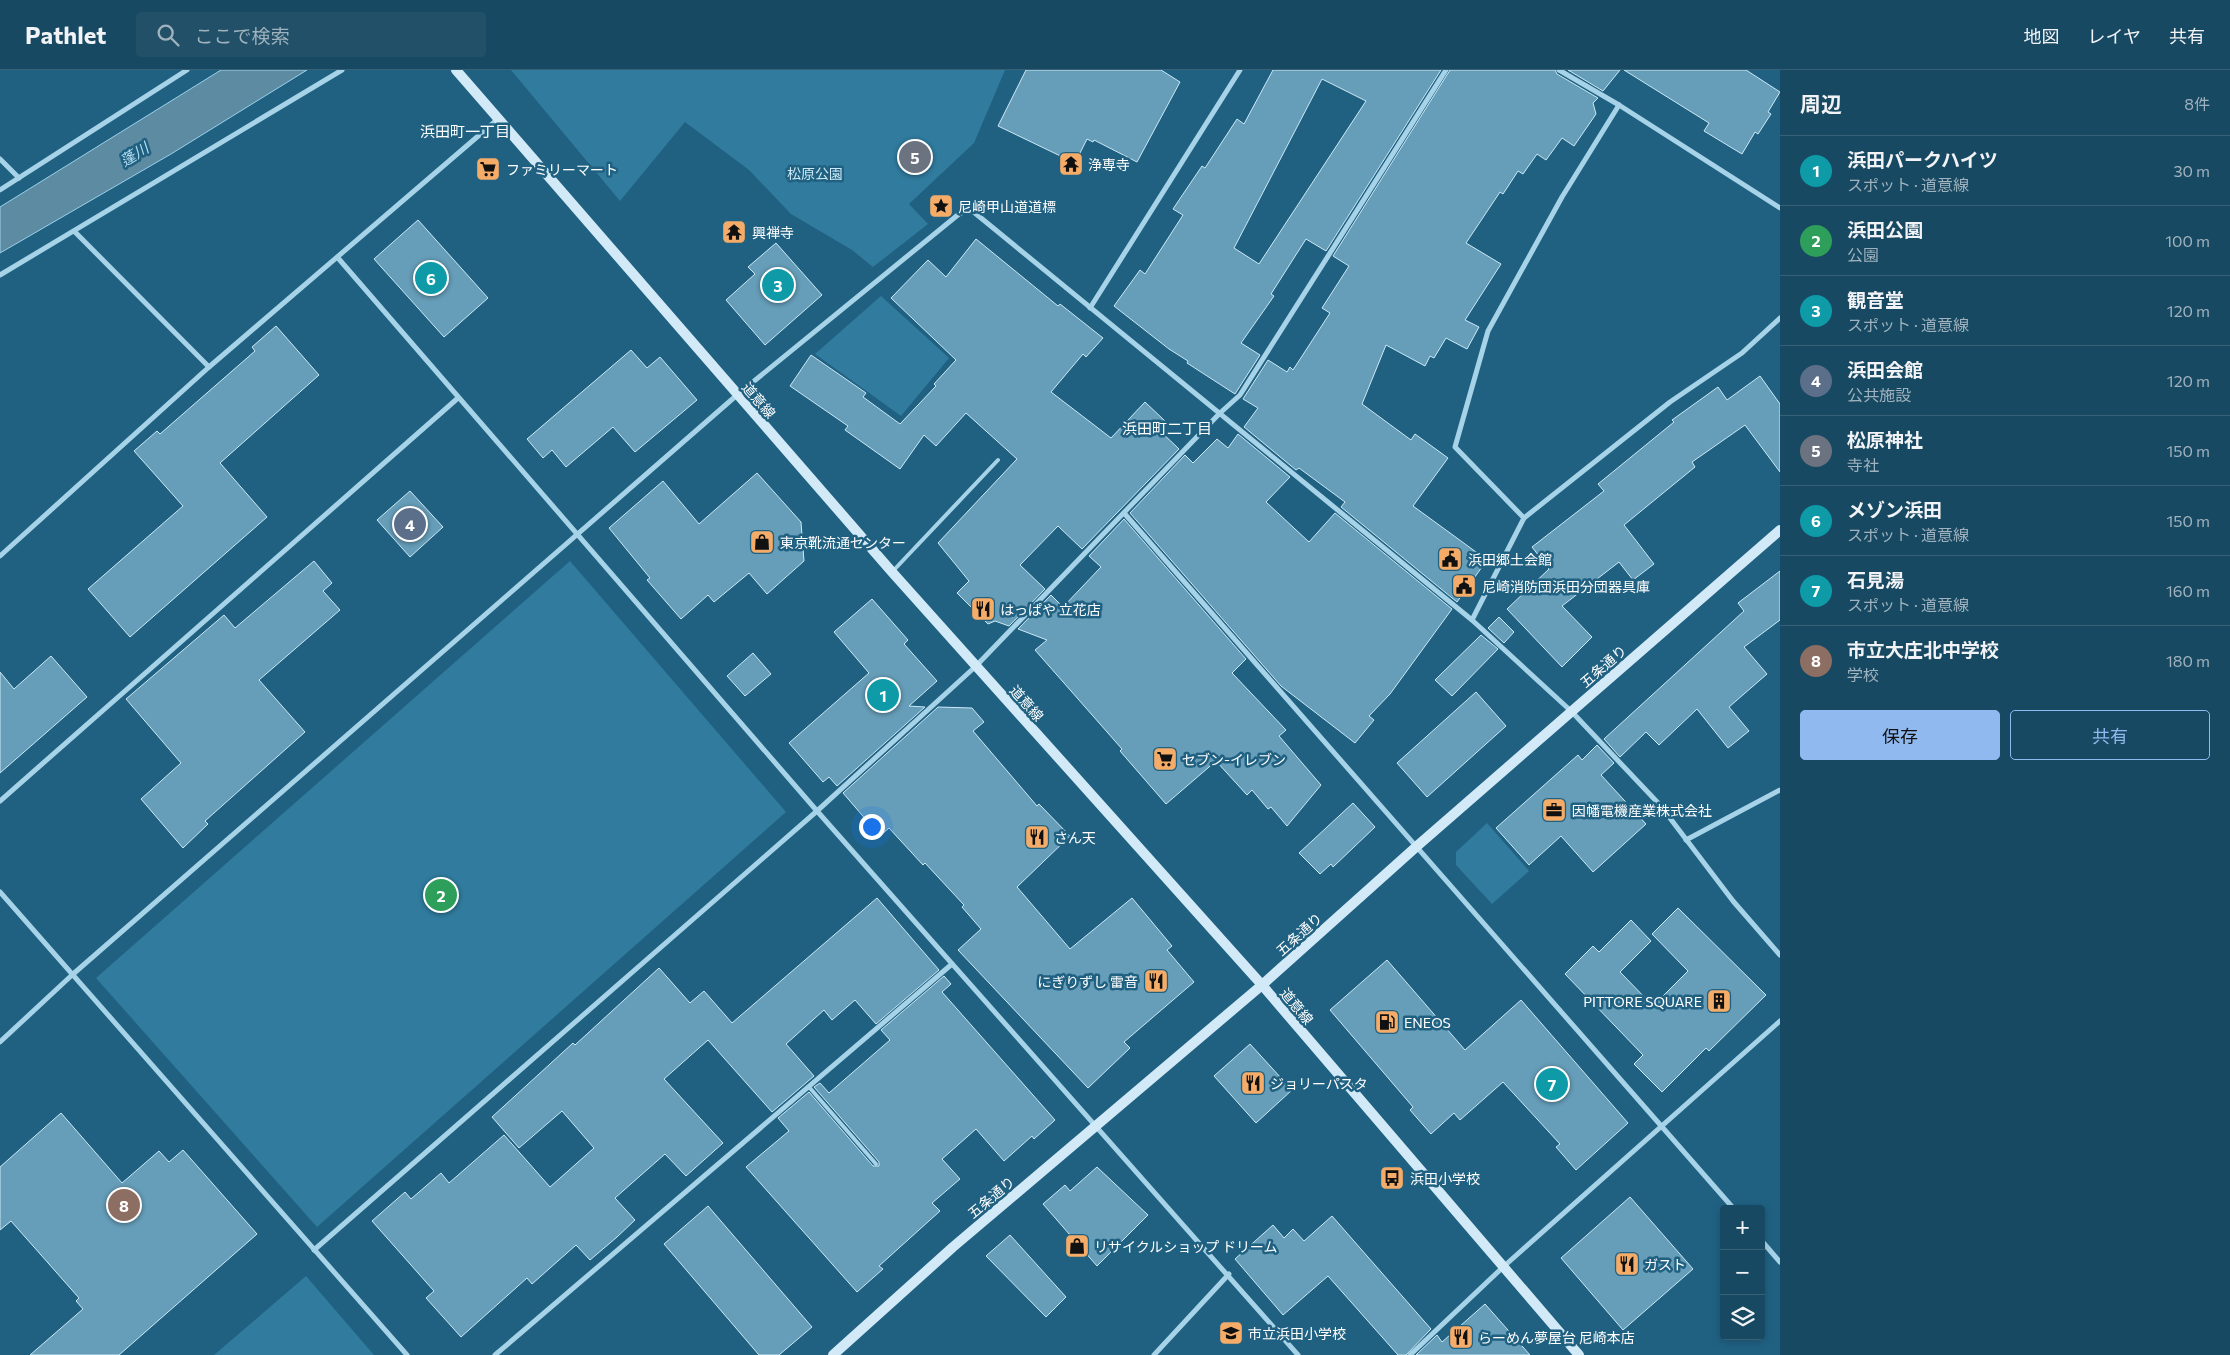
<!DOCTYPE html>
<html lang="ja">
<head>
<meta charset="utf-8">
<style>
  body { margin:0; font-family:Commissioner,"Noto Sans JP",sans-serif; background:#215068; color:#f1f3f6 }
  .controls { position:absolute; right:15px; bottom:15px; display:grid; overflow:hidden; border-radius:5px; box-shadow:0 2px 8px #0003 }
  .controls button { width:45px; height:45px; display:grid; place-items:center; padding:0; border:0; border-bottom:1px solid #366177; background:#184962; color:#f1f3f6; font:25px sans-serif }
  .you { position:absolute; left:871px; top:756px; width:18px; height:18px; margin:-12px; border:4px solid #fff; border-radius:50%; background:#1a73e8; box-shadow:0 0 0 8px #1a73e833 }
  .badge { display:grid; place-items:center; width:32px; height:32px; border-radius:50%; background:#90b9f0; color:#fff; font-size:16px; font-weight:700 }
  .pin { position:absolute; translate:-50% -50%; border:2px solid #fff; box-shadow:0 1px 5px #0006 }
  .list { margin:0; padding:0; list-style:none }
  h2 { display:flex; justify-content:space-between; align-items:center; height:65px; margin:0; padding:0 20px; font-size:21px }
  h2 small { font-size:16px; font-weight:400; color:#9fb2be }
  .list li { display:grid; grid-template-columns:32px 1fr auto; gap:15px; align-items:center; box-sizing:border-box; height:70px; padding:0 20px; border-top:1px solid #366177 }
  .list b { display:block; font-size:19px; white-space:nowrap }
  .list p { margin:0; font-size:16px; white-space:nowrap; color:#9fb2be }
  .list em { font-size:16px; font-style:normal; color:#9fb2be }
  .actions { display:flex; gap:10px; padding:15px 20px }
  .actions a { flex:1; padding:11px 0; border:1px solid #90b9f0; border-radius:5px; text-align:center; font-size:18px; color:#90b9f0 }
  .actions .main { background:#90b9f0; color:#111 }
  .icon { flex:none; width:28px; height:28px; fill:none; stroke:currentColor; stroke-width:2; stroke-linecap:round; stroke-linejoin:round }
  .map { position:relative; flex:none; width:1780px; height:1285px; overflow:hidden }
  header { display:flex; align-items:center; gap:30px; box-sizing:border-box; height:70px; padding:0 25px; background:#184962; border-bottom:1px solid #366177 }
  header strong { font-size:24px }
  nav { display:flex; gap:28px; margin-inline-start:auto; font-size:18px }
  .search { width:350px; height:45px; background:#215068; display:flex; align-items:center; gap:12px; box-sizing:border-box; padding:0 18px; border-radius:5px; color:#9fb2be; font-size:19px }
  main { display:flex }
  aside { flex:1; background:#184962 }
  .map>svg:first-child { display:block }
  .green { fill:#307b9e }
  .water { fill:#5d8ba2; stroke:#9bd1ea }
  .building { fill:#669db8; stroke:#cbe9f6; fill-rule:evenodd }
  .lines { fill:none; stroke-linecap:round; stroke-linejoin:round }
  .lane { stroke:#a7d3e8; stroke-width:4 }
  .street { stroke:#a7d3e8; stroke-width:5 }
  .secondary { stroke:#d2eaf7; stroke-width:10 }
  .labels { text-anchor:middle; dominant-baseline:central; stroke-width:5; stroke-linejoin:round; paint-order:stroke }
  .poi-label { font-size:14px; fill:#fff; stroke:#206182; text-anchor:start }
  .park-label { font-size:14px; fill:#cbe9f6; stroke:#206182 }
  .street-label { font-size:14px; fill:#fff; stroke:#206182 }
  .neighbourhood-label { font-size:15px; fill:#fff; stroke:#206182 }
  .water-label { font-size:15px; font-style:italic; fill:#b2ddf0; stroke:#206182 }
</style>
</head>
<body>
<header>
<strong>Pathlet</strong>
<div class="search"><svg class="icon" aria-label="search" viewBox="0 0 24 24"><circle cx="10" cy="10" r="6"/><path d="M15 15l6 6"/></svg>ここで検索</div>
<nav><a>地図</a><a>レイヤ</a><a>共有</a></nav>
</header>
<main>
<div class="map">
<svg width="1780" height="1285" viewBox="0 0 1780 1285">
  <rect width="100%" height="100%" fill="#206182"/>
  <!-- green -->
  <g class="green">
    <polygon points="511,0 1005,0 974,73 909,134 928,154 873,197 852,180 791,144 749,100 685,52 620,131"/>
    <polygon points="881,226 949,288 901,346 815,284"/>
    <polygon points="570,491 786,742 317,1157 96,908"/>
    <polygon points="1487,753 1529,801 1492,834 1456,795 1456,782"/>
    <polygon points="306,1206 374,1285 214,1285"/>
  </g>
  <!-- water -->
  <polygon class="water" points="221,0 307,0 171,84 0,183 0,137"/>
  <!-- building -->
  <g class="building">
    <polygon points="1026,0 1161,0 1180,12 1137,92 1094,70 1093,72 1087,69 1075,93 998,56"/>
    <path d="M1273 0H1441L1326 181 1306 169 1271 224 1274 226 1241 273 1260 285 1235 324 1187 293 1188 291 1169 279 1114 236 1140 200 1145 204 1183 145 1173 139 1202 96 1205 98 1237 49 1244 54ZM1322 9 1366 31 1259 194 1234 178Z"/>
    <polygon points="1450,0 1555,0 1557,4 1598,28 1593,33 1596,44 1574,76 1562,68 1546,90 1537,84 1523,104 1518,101 1503,124 1500,122 1466,173 1501,194 1465,250 1479,257 1467,279 1446,268 1434,288 1430,286 1425,296 1386,275 1362,334 1411,370 1415,364 1448,388 1413,436 1487,490 1457,532 1341,437 1345,432 1299,398 1296,400 1244,357 1258,338 1243,329 1268,290 1287,302 1290,297 1293,300 1330,243 1322,238 1349,196 1333,186"/>
    <polygon points="1568,0 1620,0 1603,21"/>
    <polygon points="1624,0 1746,0 1780,22 1768,42 1771,44 1758,64 1755,62 1742,84 1704,61 1709,53"/>
    <polygon points="418,150 488,228 444,267 374,189"/>
    <polygon points="976,169 1058,236 1060,234 1103,268 1086,287 1083,284 1051,322 1111,368 1145,332 1165,351 1158,359 1179,379 1082,479 1058,456 1020,495 1045,519 1009,556 995,551 988,554 957,523 969,511 938,473 1017,389 966,343 936,376 924,365 900,399 845,360 848,356 790,316 811,285 866,323 863,327 900,354 936,316 934,314 956,290 891,228 928,190 946,207"/>
    <polygon points="776,173 822,225 765,275 726,230 755,204 748,197"/>
    <polygon points="276,256 319,305 220,393 267,447 130,567 88,519 183,436 134,381 157,361 160,364 255,281 252,277"/>
    <polygon points="631,280 647,298 660,287 697,330 635,382 613,357 566,397 552,380 543,388 527,369"/>
    <polygon points="1760,306 1780,334 1780,402 1745,355 1692,392 1695,397 1624,455 1654,494 1633,510 1619,492 1562,536 1592,567 1562,597 1507,539 1549,499 1532,477 1604,421 1598,414 1674,352 1672,350 1718,317 1727,330"/>
    <polygon points="1238,364 1290,407 1266,432 1309,472 1335,443 1452,539 1390,624 1369,646 1374,650 1355,673 1281,616 1130,443 1185,385 1193,393 1217,369 1228,378"/>
    <polygon points="757,403 801,452 804,491 767,524 749,503 714,532 708,525 681,549 647,510 650,508 609,458 663,411 699,454"/>
    <polygon points="410,421 443,457 410,487 377,450"/>
    <polygon points="1124,449 1246,589 1232,603 1286,660 1279,666 1321,715 1287,756 1271,737 1268,739 1252,720 1247,725 1216,691 1166,734 1120,681 1122,679 1035,580 1047,570 1018,559 1051,525 1063,537 1101,497 1089,486"/>
    <polygon points="314,491 332,513 323,521 340,540 259,610 305,662 205,751 208,754 183,778 141,729 181,693 126,629 224,545 235,558"/>
    <polygon points="1780,501 1780,550 1744,577 1767,604 1729,637 1749,661 1728,678 1697,639 1659,675 1646,662 1620,687 1604,669 1744,541 1738,533"/>
    <polygon points="872,529 908,570 904,574 937,611 909,636 925,637 837,716 829,707 823,712 789,673 869,603 834,562"/>
    <polygon points="1499,547 1514,562 1504,573 1488,558"/>
    <polygon points="1481,565 1498,579 1452,626 1435,610"/>
    <polygon points="753,583 771,604 745,626 727,606"/>
    <polygon points="51,586 87,627 0,703 0,602 14,619"/>
    <polygon points="1476,622 1506,656 1427,727 1397,693"/>
    <polygon points="938,637 972,638 984,652 973,661 1037,736 1039,734 1070,766 1017,817 1070,879 1132,828 1172,876 1167,880 1194,912 1124,972 1130,978 1088,1018 958,880 981,859 962,837 964,835 925,793 923,795 889,758 880,766 843,723"/>
    <polygon points="1597,675 1614,693 1601,705 1646,754 1593,802 1561,766 1529,795 1496,758 1578,685 1582,690"/>
    <polygon points="1353,733 1375,757 1333,797 1331,794 1320,804 1299,783"/>
    <polygon points="877,828 939,900 876,954 855,930 832,950 824,940 786,974 814,1006 772,1042 708,970 664,1009 723,1073 686,1106 665,1084 615,1128 635,1150 617,1167 590,1190 576,1175 532,1214 527,1208 461,1267 426,1228 434,1221 372,1151 405,1122 411,1129 441,1103 449,1113 504,1065 550,1117 594,1078 562,1041 519,1078 492,1047 573,973 575,975 659,898 690,933 704,921 732,953"/>
    <polygon points="1678,838 1766,925 1709,981 1706,978 1662,1022 1634,994 1643,985 1565,904 1593,876 1599,882 1631,850 1651,871 1620,902 1653,936 1688,901 1652,864"/>
    <polygon points="1387,890 1465,980 1521,930 1628,1053 1576,1100 1556,1077 1560,1074 1503,1012 1460,1050 1454,1043 1431,1064 1410,1040 1413,1037 1330,940"/>
    <polygon points="944,906 951,914 942,922 1055,1050 1034,1069 1032,1066 1004,1091 976,1059 942,1089 960,1109 932,1133 940,1141 879,1196 883,1199 857,1222 746,1097 789,1061 778,1048 809,1022 873,1096 879,1096 879,1092 814,1017 820,1013 829,1023 890,970 881,960"/>
    <polygon points="1250,974 1292,1020 1256,1053 1214,1006"/>
    <polygon points="61,1043 122,1113 159,1081 169,1092 183,1080 257,1164 119,1285 30,1285 83,1239 76,1231 79,1228 11,1151 0,1160 0,1097"/>
    <polygon points="1097,1097 1148,1145 1097,1196 1043,1134 1065,1115 1070,1121"/>
    <polygon points="1630,1127 1693,1199 1623,1260 1561,1188"/>
    <polygon points="708,1136 812,1257 779,1285 759,1285 664,1174"/>
    <polygon points="1332,1146 1431,1259 1406,1285 1398,1285 1328,1206 1283,1245 1235,1189 1273,1155 1284,1168 1293,1159 1304,1171"/>
    <polygon points="1010,1165 1066,1227 1046,1247 986,1186"/>
    <polygon points="1485,1234 1530,1285 1416,1285 1437,1265 1442,1272"/>
  </g>
  <g class="lines">
    <!-- lane -->
    <g class="lane">
      <polyline points="893,501 998,390"/>
      <polyline points="809,1017 876,1094"/>
    </g>
    <!-- street -->
    <g class="street">
      <polyline points="1559,0 1619,35 1780,138"/>
      <polyline points="0,89 19,108"/>
      <polyline points="0,120 187,0"/>
      <polyline points="75,162 209,297"/>
      <polyline points="338,188 817,741 1298,1285"/>
      <polyline points="0,205 342,0"/>
      <polyline points="1090,238 1240,0"/>
      <polyline points="1124,443 1734,1139"/>
      <polyline points="1524,448 1455,377 1488,261 1562,127 1619,35"/>
      <polyline points="0,486 209,297 498,49"/>
      <polyline points="1472,550 1524,448 1670,332 1742,283 1780,248"/>
      <polyline points="0,731 458,328"/>
      <polyline points="1686,770 1780,720"/>
      <polyline points="0,822 407,1285"/>
      <polyline points="0,972 72,905 737,325 959,144 970,139 1472,550 1571,641 1660,735 1733,831 1780,885"/>
      <polyline points="1761,1170 1780,1192"/>
      <polyline points="314,1180 817,741 976,596 1220,343 1240,325 1446,0"/>
      <polyline points="495,1285 952,894"/>
      <polyline points="1154,1285 1229,1204"/>
      <polyline points="1410,1285 1502,1198 1780,951"/>
    </g>
    <!-- secondary -->
    <g class="secondary">
      <polyline points="456,0 892,502 1262,915 1579,1285"/>
      <polyline points="833,1285 953,1177 1262,915 1416,777 1780,460"/>
    </g>
  </g>
  <!-- icons -->
  <defs>
    <symbol id="temple-square" viewBox="-11 -11 22 22"><rect x="-9" y="-9" width="18" height="18" rx="4" fill="#f5ac68" stroke="#206182"/><path d="M0-6L5-2H3V0L6.5 2.5H4V6H1.5V3h-3V6H-4V2.5H-6.5L-3 0V-2H-5Z" fill="#111"/></symbol>
    <symbol id="supermarket-square" viewBox="-11 -11 22 22"><rect x="-9" y="-9" width="18" height="18" rx="4" fill="#f5ac68" stroke="#206182"/><path d="M-6-5.5h2.5l.6 2H6L4.5 2H-2.5L-4.4-4H-6ZM-1.5 3.2a1.3 1.3 0 1 0 .1 0ZM3 3.2a1.3 1.3 0 1 0 .1 0Z" fill="#111"/></symbol>
    <symbol id="sight-square" viewBox="-11 -11 22 22"><rect x="-9" y="-9" width="18" height="18" rx="4" fill="#f5ac68" stroke="#206182"/><path d="M0-6L1.8-2.2L6-1.7L2.9 1.2L3.7 5.4L0 3.3L-3.7 5.4L-2.9 1.2L-6-1.7L-1.8-2.2Z" fill="#111"/></symbol>
    <symbol id="shop-square" viewBox="-11 -11 22 22"><rect x="-9" y="-9" width="18" height="18" rx="4" fill="#f5ac68" stroke="#206182"/><path d="M-5-2.5h2.3a2.7 3.5 0 0 1 5.4 0H5L5.5 6h-11ZM-1.5-2.5h3a1.5 2.3 0 0 0-3 0Z" fill="#111"/></symbol>
    <symbol id="civic-square" viewBox="-11 -11 22 22"><rect x="-9" y="-9" width="18" height="18" rx="4" fill="#f5ac68" stroke="#206182"/><path d="M-.6-6.5H3V-4.5H.6V-3L4-1V1h2V6H-6V1h2V-1L-.6-3ZM-1.2 2.5V6h2.4V2.5Z" fill="#111"/></symbol>
    <symbol id="restaurant-square" viewBox="-11 -11 22 22"><rect x="-9" y="-9" width="18" height="18" rx="4" fill="#f5ac68" stroke="#206182"/><path d="M-5-6h1v4h1v-4h1v4h1v-4h1v5L-1.5 .5V6h-2V.5L-5-1ZM5-6V6H3V1.5H1.5Q1.5-4 5-6Z" fill="#111"/></symbol>
    <symbol id="office-square" viewBox="-11 -11 22 22"><rect x="-9" y="-9" width="18" height="18" rx="4" fill="#f5ac68" stroke="#206182"/><path d="M-6-3h4V-5.5h4V-3h4V5H-6ZM-1-4.5V-3h2v-1.5ZM-6 0V1H6V0Z" fill="#111"/></symbol>
    <symbol id="building-square" viewBox="-11 -11 22 22"><rect x="-9" y="-9" width="18" height="18" rx="4" fill="#f5ac68" stroke="#206182"/><path d="M-4-6H4V6H1V3H-1V6H-4ZM-2.5-4.3h1.7v1.8h-1.7ZM.8-4.3h1.7v1.8H.8ZM-2.5-1h1.7V.8h-1.7ZM.8-1h1.7V.8H.8Z" fill="#111"/></symbol>
    <symbol id="fuel-square" viewBox="-11 -11 22 22"><rect x="-9" y="-9" width="18" height="18" rx="4" fill="#f5ac68" stroke="#206182"/><path d="M-5.5-6h7V0h2V4h1.3V-2.5L3-4.5l.8-.8L6-3V5H2.5V1h-1V6h-7ZM-4.2-4.7v3.2H.2V-4.7Z" fill="#111"/></symbol>
    <symbol id="bus-square" viewBox="-11 -11 22 22"><rect x="-9" y="-9" width="18" height="18" rx="4" fill="#f5ac68" stroke="#206182"/><path d="M-5-6H5V4H4V6H2V4H-2V6H-4V4H-5ZM-3.5-4V0h7V-4ZM-3.5 1.2v1.5H-2V1.2ZM2 1.2v1.5H3.5V1.2Z" fill="#111"/></symbol>
    <symbol id="school-square" viewBox="-11 -11 22 22"><rect x="-9" y="-9" width="18" height="18" rx="4" fill="#f5ac68" stroke="#206182"/><path d="M0-5L7-2L0 1L-7-2ZM-4 1L0 2.5L4 1V4Q0 6-4 4Z" fill="#111"/></symbol>
  </defs>
  <g fill-rule="evenodd">
    <use href="#temple-square" x="1057" y="80" width="28" height="28"/>
    <use href="#supermarket-square" x="474" y="85" width="28" height="28"/>
    <use href="#sight-square" x="927" y="122" width="28" height="28"/>
    <use href="#temple-square" x="720" y="148" width="28" height="28"/>
    <use href="#shop-square" x="748" y="458" width="28" height="28"/>
    <use href="#civic-square" x="1436" y="475" width="28" height="28"/>
    <use href="#civic-square" x="1450" y="502" width="28" height="28"/>
    <use href="#restaurant-square" x="969" y="525" width="28" height="28"/>
    <use href="#supermarket-square" x="1151" y="675" width="28" height="28"/>
    <use href="#office-square" x="1540" y="726" width="28" height="28"/>
    <use href="#restaurant-square" x="1023" y="753" width="28" height="28"/>
    <use href="#restaurant-square" x="1142" y="897" width="28" height="28"/>
    <use href="#building-square" x="1705" y="917" width="28" height="28"/>
    <use href="#fuel-square" x="1373" y="938" width="28" height="28"/>
    <use href="#restaurant-square" x="1239" y="999" width="28" height="28"/>
    <use href="#bus-square" x="1378" y="1094" width="28" height="28"/>
    <use href="#shop-square" x="1063" y="1162" width="28" height="28"/>
    <use href="#restaurant-square" x="1613" y="1180" width="28" height="28"/>
    <use href="#school-square" x="1217" y="1249" width="28" height="28"/>
    <use href="#restaurant-square" x="1447" y="1253" width="28" height="28"/>
  </g>
  <g class="labels">
    <!-- poi labels -->
    <g class="poi-label">
      <text x="1088" y="94">浄専寺</text>
      <text x="506" y="99">ファミリーマート</text>
      <text x="958" y="136">尼崎甲山道道標</text>
      <text x="752" y="162">興禅寺</text>
      <text x="780" y="472">東京靴流通センター</text>
      <text x="1468" y="489">浜田郷土会館</text>
      <text x="1482" y="516">尼崎消防団浜田分団器具庫</text>
      <text x="1000" y="539">はっぱや 立花店</text>
      <text x="1182" y="689">セブン-イレブン</text>
      <text x="1572" y="740">因幡電機産業株式会社</text>
      <text x="1054" y="767">さん天</text>
      <text x="1138" y="911" text-anchor="end">にぎりずし 雷音</text>
      <text x="1702" y="931" text-anchor="end">PITTORE SQUARE</text>
      <text x="1404" y="952">ENEOS</text>
      <text x="1270" y="1013">ジョリーパスタ</text>
      <text x="1410" y="1108">浜田小学校</text>
      <text x="1094" y="1176">リサイクルショップ ドリーム</text>
      <text x="1644" y="1194">ガスト</text>
      <text x="1248" y="1263">市立浜田小学校</text>
      <text x="1478" y="1267">らーめん夢屋台 尼崎本店</text>
    </g>
    <!-- park labels -->
    <g class="park-label">
      <text x="815" y="103">松原公園</text>
    </g>
    <!-- street labels -->
    <g class="street-label">
      <text transform="translate(759 330) rotate(49)">道意線</text>
      <text transform="translate(1603 596) rotate(-41)">五条通り</text>
      <text transform="translate(1027 633) rotate(48)">道意線</text>
      <text transform="translate(1299 864) rotate(-42)">五条通り</text>
      <text transform="translate(1297 936) rotate(50)">道意線</text>
      <text transform="translate(991 1127) rotate(-40)">五条通り</text>
    </g>
    <!-- neighbourhood labels -->
    <g class="neighbourhood-label">
      <text x="465" y="61">浜田町一丁目</text>
      <text x="1167" y="358">浜田町二丁目</text>
    </g>
    <!-- water labels -->
    <g class="water-label">
      <text transform="translate(134 84) rotate(-32)">蓬川</text>
    </g>
  </g>
</svg>
<div class="controls">
<button>+</button>
<button>−</button>
<button><svg class="icon" aria-label="layers" viewBox="0 0 24 24"><path d="M12 4l9 5-9 5-9-5zM3 14l9 5 9-5"/></svg></button>
</div>
<div class="you"></div>
<div class="pin badge" style="left:883px;top:625px;background:#0f9aa8">1</div>
<div class="pin badge" style="left:441px;top:825px;background:#2e9e5b">2</div>
<div class="pin badge" style="left:778px;top:215px;background:#0f9aa8">3</div>
<div class="pin badge" style="left:410px;top:454px;background:#5c6f8a">4</div>
<div class="pin badge" style="left:915px;top:87px;background:#6b7280">5</div>
<div class="pin badge" style="left:431px;top:208px;background:#0f9aa8">6</div>
<div class="pin badge" style="left:1552px;top:1014px;background:#0f9aa8">7</div>
<div class="pin badge" style="left:124px;top:1135px;background:#8d6e63">8</div>
</div>
<aside>
<h2>周辺<small>8件</small></h2>
<ul class="list">
<li><span class="badge" style="background:#0f9aa8">1</span><div><b>浜田パークハイツ</b><p>スポット · 道意線</p></div><em>30 m</em></li>
<li><span class="badge" style="background:#2e9e5b">2</span><div><b>浜田公園</b><p>公園</p></div><em>100 m</em></li>
<li><span class="badge" style="background:#0f9aa8">3</span><div><b>観音堂</b><p>スポット · 道意線</p></div><em>120 m</em></li>
<li><span class="badge" style="background:#5c6f8a">4</span><div><b>浜田会館</b><p>公共施設</p></div><em>120 m</em></li>
<li><span class="badge" style="background:#6b7280">5</span><div><b>松原神社</b><p>寺社</p></div><em>150 m</em></li>
<li><span class="badge" style="background:#0f9aa8">6</span><div><b>メゾン浜田</b><p>スポット · 道意線</p></div><em>150 m</em></li>
<li><span class="badge" style="background:#0f9aa8">7</span><div><b>石見湯</b><p>スポット · 道意線</p></div><em>160 m</em></li>
<li><span class="badge" style="background:#8d6e63">8</span><div><b>市立大庄北中学校</b><p>学校</p></div><em>180 m</em></li>
</ul>
<div class="actions"><a class="main">保存</a><a>共有</a></div>
</aside>
</main>
</body>
</html>
